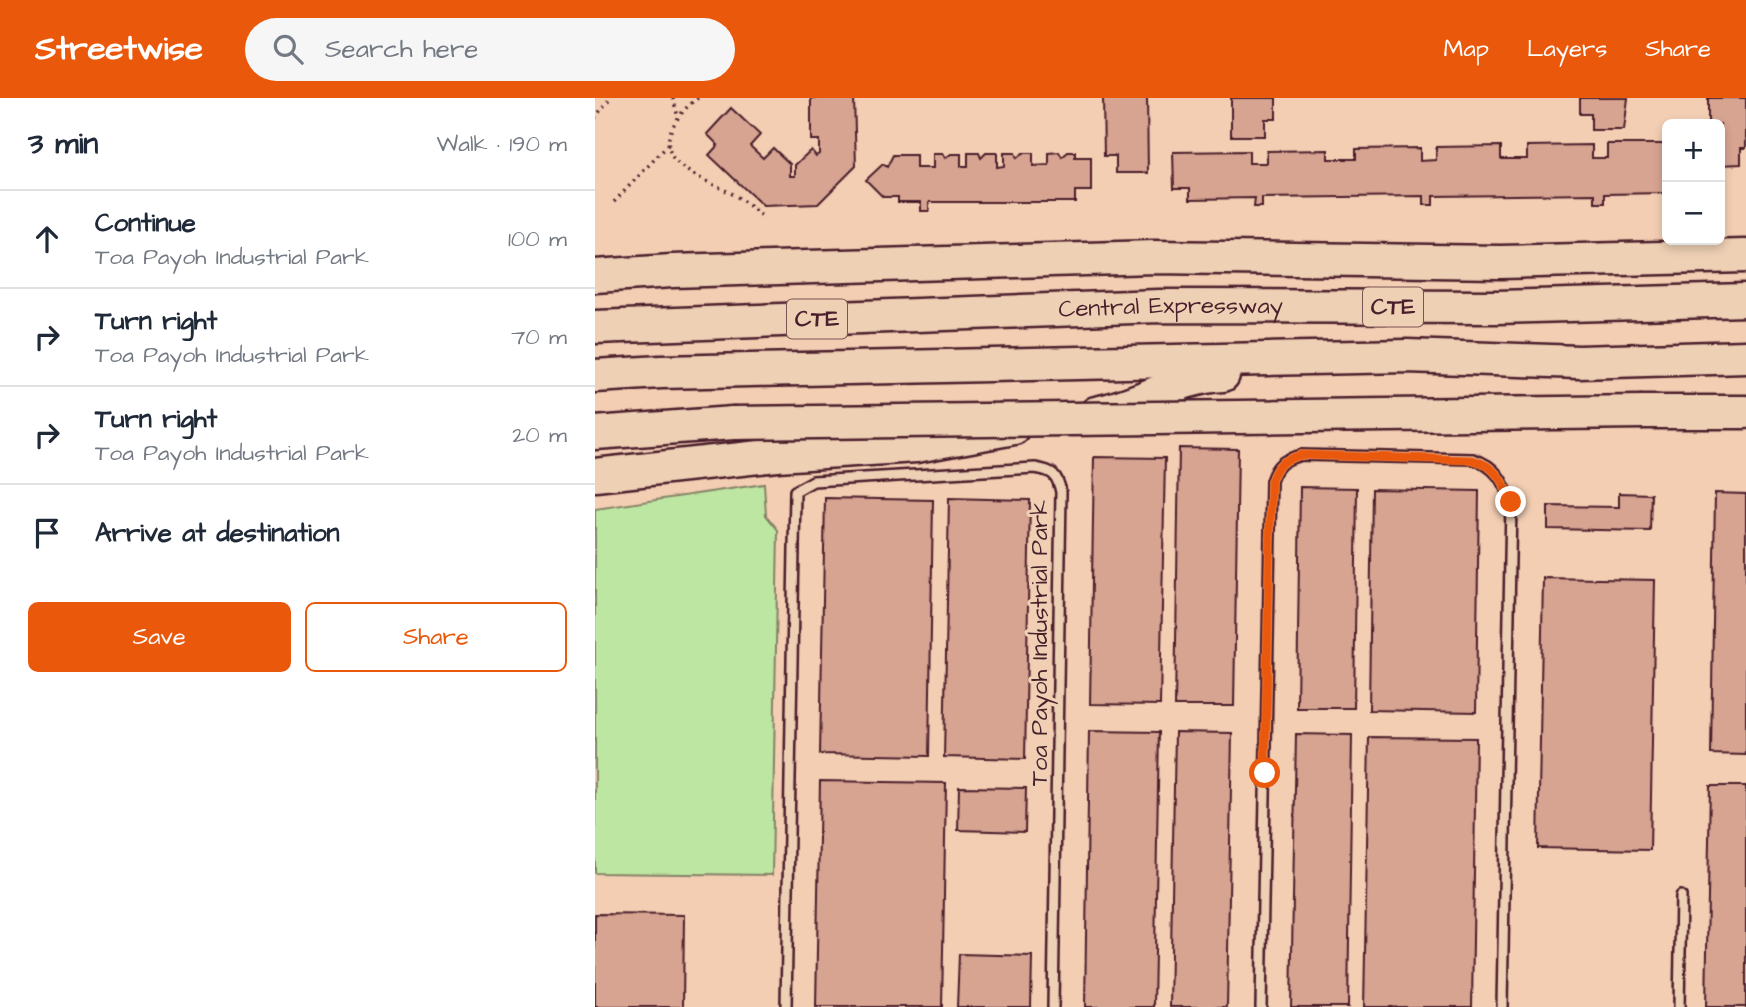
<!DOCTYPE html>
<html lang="en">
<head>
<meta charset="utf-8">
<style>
  body { margin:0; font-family:"Architects Daughter",sans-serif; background:#f6f6f7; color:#1f2937 }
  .controls { position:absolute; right:21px; top:21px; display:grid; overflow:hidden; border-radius:10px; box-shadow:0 4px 10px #0003 }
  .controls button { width:63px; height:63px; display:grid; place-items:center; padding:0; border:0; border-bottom:2px solid #e0e1e3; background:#fff; color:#1f2937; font:35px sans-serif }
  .stop { position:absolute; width:21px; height:21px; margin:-16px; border:5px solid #ea580c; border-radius:50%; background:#fff }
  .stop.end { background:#ea580c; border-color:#fff; box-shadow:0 2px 7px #0008 }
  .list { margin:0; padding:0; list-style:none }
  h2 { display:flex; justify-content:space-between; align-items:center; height:91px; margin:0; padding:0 28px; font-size:30px }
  h2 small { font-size:23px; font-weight:400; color:#747a83 }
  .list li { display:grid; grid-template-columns:46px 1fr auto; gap:21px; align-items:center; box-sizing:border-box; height:98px; padding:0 28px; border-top:2px solid #e0e1e3 }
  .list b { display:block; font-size:26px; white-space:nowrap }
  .list p { margin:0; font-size:23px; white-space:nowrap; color:#747a83 }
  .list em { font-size:23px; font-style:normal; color:#747a83 }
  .actions { display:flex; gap:14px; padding:21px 28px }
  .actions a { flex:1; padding:16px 0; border:2px solid #ea580c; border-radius:10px; text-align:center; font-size:24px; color:#ea580c }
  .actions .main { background:#ea580c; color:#fff }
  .icon { flex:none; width:38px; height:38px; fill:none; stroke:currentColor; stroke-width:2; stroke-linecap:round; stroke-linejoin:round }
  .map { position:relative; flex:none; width:1151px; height:909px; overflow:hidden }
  header { display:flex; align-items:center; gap:42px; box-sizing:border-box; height:98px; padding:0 35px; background:#ea580c; color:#fff }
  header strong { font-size:33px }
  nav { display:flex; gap:38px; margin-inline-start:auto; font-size:24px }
  .search { width:490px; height:63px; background:#f6f6f7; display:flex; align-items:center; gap:18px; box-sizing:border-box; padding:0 24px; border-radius:38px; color:#747a83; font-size:26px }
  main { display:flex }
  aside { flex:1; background:#fff }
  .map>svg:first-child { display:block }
  .green { fill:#bde6a2; stroke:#848266; stroke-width:2 }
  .building { fill:#d6a491; stroke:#4a1f2b; stroke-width:2 }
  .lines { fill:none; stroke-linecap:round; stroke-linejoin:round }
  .lane-casing { stroke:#4a1f2b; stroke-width:14 }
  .highway-casing { stroke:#4a1f2b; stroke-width:37 }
  .path { stroke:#4a1f2b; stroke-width:3.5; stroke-dasharray:2 5; stroke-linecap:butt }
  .lane { stroke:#eed0b5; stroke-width:9 }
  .highway { stroke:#eed0b5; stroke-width:32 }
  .highway-bridge-casing { stroke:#4a1f2b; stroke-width:37; stroke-linecap:butt }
  .highway-bridge { stroke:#eed0b5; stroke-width:32 }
  .route { stroke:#ea580c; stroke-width:9 }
  .labels { text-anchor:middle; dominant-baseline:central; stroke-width:6; stroke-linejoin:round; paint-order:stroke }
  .shield { fill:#eed0b5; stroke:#7b5454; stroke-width:2 }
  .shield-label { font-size:23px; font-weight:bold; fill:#4a1f2b }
  .street-label { font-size:24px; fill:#4a1f2b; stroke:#eed0b5 }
</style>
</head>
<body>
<header>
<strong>Streetwise</strong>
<div class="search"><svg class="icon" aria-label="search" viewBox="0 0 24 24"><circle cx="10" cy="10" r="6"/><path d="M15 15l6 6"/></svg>Search here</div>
<nav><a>Map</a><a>Layers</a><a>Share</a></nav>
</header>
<main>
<aside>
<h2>3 min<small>Walk · 190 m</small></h2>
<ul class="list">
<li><svg class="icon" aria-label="ahead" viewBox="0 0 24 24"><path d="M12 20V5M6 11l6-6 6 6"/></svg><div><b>Continue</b><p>Toa Payoh Industrial Park</p></div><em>100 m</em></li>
<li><svg class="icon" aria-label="right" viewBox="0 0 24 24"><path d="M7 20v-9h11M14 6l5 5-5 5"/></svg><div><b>Turn right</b><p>Toa Payoh Industrial Park</p></div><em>70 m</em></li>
<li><svg class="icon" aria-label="right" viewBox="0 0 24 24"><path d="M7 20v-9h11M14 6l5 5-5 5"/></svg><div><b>Turn right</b><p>Toa Payoh Industrial Park</p></div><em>20 m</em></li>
<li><svg class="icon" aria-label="arrive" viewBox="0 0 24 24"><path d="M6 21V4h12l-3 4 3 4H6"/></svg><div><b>Arrive at destination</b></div></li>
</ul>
<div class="actions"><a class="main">Save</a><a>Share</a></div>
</aside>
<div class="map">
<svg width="1151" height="909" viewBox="0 0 1151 909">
  <rect width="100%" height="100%" fill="#f3ceb3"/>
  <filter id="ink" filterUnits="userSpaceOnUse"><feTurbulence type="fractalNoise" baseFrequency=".0143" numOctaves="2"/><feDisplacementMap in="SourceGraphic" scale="14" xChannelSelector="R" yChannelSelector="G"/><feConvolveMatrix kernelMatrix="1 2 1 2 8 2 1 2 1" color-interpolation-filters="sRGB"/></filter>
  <g filter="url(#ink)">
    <!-- green -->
    <polygon class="green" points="169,386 171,417 183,432 177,777 0,775 0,411"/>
    <!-- building -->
    <g class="building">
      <polygon points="216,0 259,0 261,68 223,106 168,108 114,57 123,47 112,36 136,10 165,37 155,48 168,60 178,50 195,66 195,78 200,78 200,67 216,52 221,58 224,56 224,42 216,42"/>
      <polygon points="508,0 552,0 553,75 521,75 521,58 509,58"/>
      <polygon points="636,0 681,0 681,21 670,21 670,38 636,38"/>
      <polygon points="985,0 1033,0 1029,32 996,32 996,16 985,16"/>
      <polygon points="1113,0 1151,0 1151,50 1146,50 1146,66 1125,67 1125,26 1113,26"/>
      <polygon points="1012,46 1072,46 1072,95 1010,96 1010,105 1000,105 1000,96 838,98 838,107 829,107 829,98 667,100 667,109 659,109 660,100 595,101 595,90 579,90 578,54 654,53 654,65 672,65 672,53 733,52 733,61 761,61 761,51 825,50 825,63 841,62 841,49 906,48 906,61 932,61 932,48 997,47 997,60 1012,60"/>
      <polygon points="464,54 467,59 473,54 480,54 480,59 496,59 496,93 480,93 480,104 334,104 334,113 326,113 326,104 303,104 303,99 288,99 271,82 288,66 292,69 298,57 321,57 321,70 338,70 338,56 348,56 350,60 356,56 366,56 366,68 373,68 373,55 384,55 386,60 391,55 402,55 402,69 409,68 409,55 420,55 422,60 428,55 438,55 438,68 454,67 454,55"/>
      <polygon points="584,350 643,351 639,608 580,608"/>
      <polygon points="499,359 570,360 565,607 495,606"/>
      <polygon points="705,389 762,390 759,610 702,610"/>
      <polygon points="777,391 884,393 881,614 774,612"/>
      <polygon points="1024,395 1056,396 1055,433 953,431 953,408 1024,409"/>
      <polygon points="1120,395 1151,396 1151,657 1116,656"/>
      <polygon points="230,400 338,402 334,658 225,656"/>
      <polygon points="354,400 435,402 430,661 349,659"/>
      <polygon points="948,480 1060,482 1055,752 943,750"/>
      <polygon points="494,633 564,634 559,909 490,909"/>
      <polygon points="580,634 637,635 632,909 575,909"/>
      <polygon points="701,636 757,637 753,909 696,909"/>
      <polygon points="774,639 881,640 877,909 769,909"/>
      <polygon points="225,683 351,685 347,909 221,909"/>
      <polygon points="1115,688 1151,688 1151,909 1111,909"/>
      <polygon points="364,689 431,690 430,734 363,732"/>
      <polygon points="0,816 89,817 88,909 0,909"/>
      <polygon points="364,856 437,858 436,909 362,909"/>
    </g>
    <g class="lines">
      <defs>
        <g id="lane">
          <path d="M191 909 200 393 218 383 440 370C458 373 462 376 466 394L458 909"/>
          <path d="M666 909 676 383C682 366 688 362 706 357L878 361C901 368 908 383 916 404L907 909"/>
          <polyline points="1084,909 1086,798"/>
        </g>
        <g id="highway">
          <polyline points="0,178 77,173 559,159 905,164 1151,158"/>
          <path id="s1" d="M0 229 564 208 902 209 1151 202"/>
          <polyline points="0,278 66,274 812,258 984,264 1151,259"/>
          <polyline points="1048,314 1151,314"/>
          <path d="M501 315C545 307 583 279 628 277"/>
          <polyline points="0,335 138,325"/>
          <polyline points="0,377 182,357 321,348 419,330"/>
        </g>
      </defs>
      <!-- lane casing -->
      <use href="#lane" class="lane-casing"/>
      <!-- highway casing -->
      <use href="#highway" class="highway-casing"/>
      <!-- path -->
      <g class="path">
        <polyline points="78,0 83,19"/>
        <path d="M103 0C92 7 84 18 78 28 58 67 108 80 132 93 145 99 156 110 168 119"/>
        <polyline points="0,20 15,0"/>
        <polyline points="19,104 73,47"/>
      </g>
      <!-- lane -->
      <use href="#lane" class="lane"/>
      <!-- highway -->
      <use href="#highway" class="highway"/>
      <defs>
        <polyline id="highway-bridge" points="138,325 1048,314"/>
      </defs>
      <!-- highway-bridge casing -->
      <use href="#highway-bridge" class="highway-bridge-casing"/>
      <!-- highway-bridge -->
      <use href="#highway-bridge" class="highway-bridge"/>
    </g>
  </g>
  <g class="lines" filter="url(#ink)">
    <!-- route -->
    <path class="route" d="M670 675 676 383C682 366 688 362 706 357L878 362C901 368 908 383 916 404"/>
  </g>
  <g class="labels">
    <!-- shield labels -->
    <g class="shield">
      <rect x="768" y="189.5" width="60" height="39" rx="5"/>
      <rect x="192" y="201.5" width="60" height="39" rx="5"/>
    </g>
    <g class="shield-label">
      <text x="798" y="209">CTE</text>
      <text x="222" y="221">CTE</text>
    </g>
    <!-- street labels -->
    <g class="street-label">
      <text stroke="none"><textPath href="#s1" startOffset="576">Central Expressway</textPath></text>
      <text transform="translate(445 545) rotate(-90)">Toa Payoh Industrial Park</text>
    </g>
  </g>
</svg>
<div class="controls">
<button>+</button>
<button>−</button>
</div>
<div class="stop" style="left:670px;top:675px"></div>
<div class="stop end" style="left:916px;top:404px"></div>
</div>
</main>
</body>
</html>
